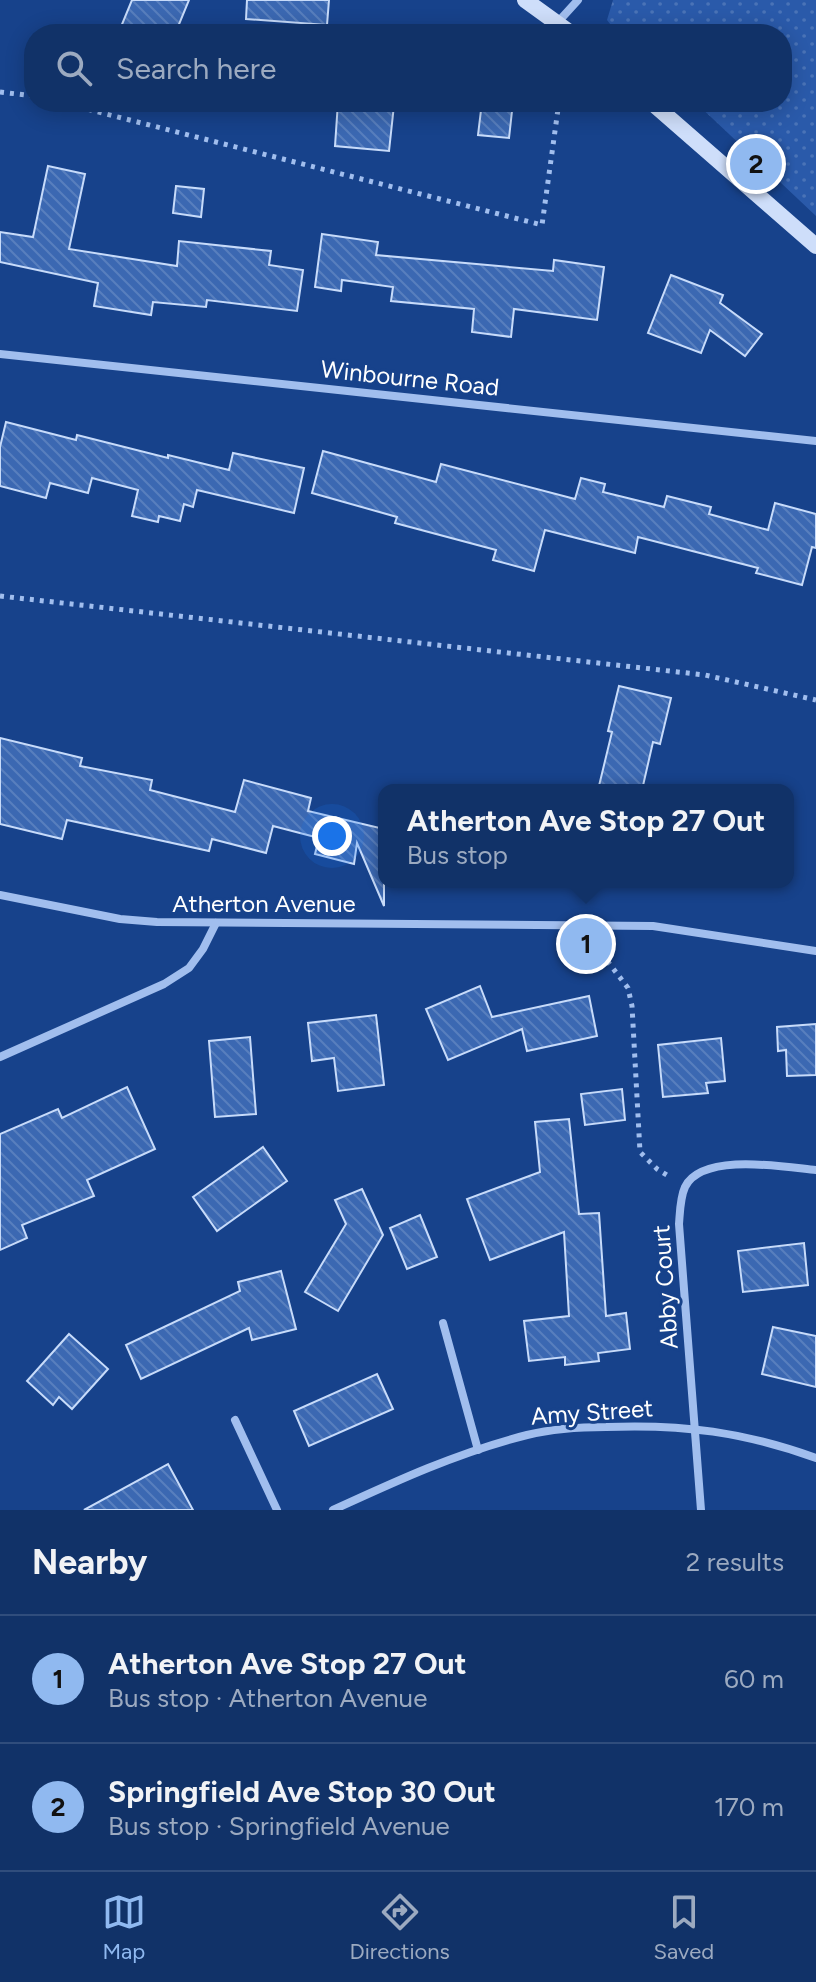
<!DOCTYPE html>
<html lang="en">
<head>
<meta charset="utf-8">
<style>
  body { margin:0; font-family:Figtree,sans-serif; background:#1a3a6e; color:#f1f3f6 }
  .you { position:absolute; left:332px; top:836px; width:28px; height:28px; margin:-20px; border:6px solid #fff; border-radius:50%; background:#1a73e8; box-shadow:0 0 0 12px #1a73e833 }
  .badge { display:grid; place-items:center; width:52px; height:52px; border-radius:50%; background:#90b9f0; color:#111; font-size:26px; font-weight:700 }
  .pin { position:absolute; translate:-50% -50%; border:4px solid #fff; box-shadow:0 2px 8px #0006 }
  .popup { position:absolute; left:378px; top:784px; width:416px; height:104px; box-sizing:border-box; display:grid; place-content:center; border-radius:16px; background:#113268; filter:drop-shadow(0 2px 6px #0005); font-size:26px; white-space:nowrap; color:#9caac0 }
  .popup b { font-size:30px; color:#f1f3f6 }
  .popup::after { content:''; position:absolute; left:50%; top:100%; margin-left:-16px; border:16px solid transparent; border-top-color:#113268 }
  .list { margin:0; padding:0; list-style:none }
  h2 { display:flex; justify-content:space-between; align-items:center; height:104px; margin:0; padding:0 32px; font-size:34px }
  h2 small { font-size:26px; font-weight:400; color:#9caac0 }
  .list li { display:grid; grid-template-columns:52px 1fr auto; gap:24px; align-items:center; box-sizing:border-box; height:128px; padding:0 32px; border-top:2px solid #304d7c }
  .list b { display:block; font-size:30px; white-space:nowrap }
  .list p { margin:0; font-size:26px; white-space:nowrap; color:#9caac0 }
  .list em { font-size:26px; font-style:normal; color:#9caac0 }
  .icon { flex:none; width:44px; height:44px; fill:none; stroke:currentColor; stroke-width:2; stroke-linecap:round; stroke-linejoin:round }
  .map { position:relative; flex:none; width:816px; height:1510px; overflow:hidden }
  .search { position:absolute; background:#113268; box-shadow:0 4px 20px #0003; left:24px; right:24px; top:24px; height:88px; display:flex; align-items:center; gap:20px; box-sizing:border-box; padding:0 28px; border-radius:32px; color:#9caac0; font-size:30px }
  .sheet { height:360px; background:#113268 }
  nav { display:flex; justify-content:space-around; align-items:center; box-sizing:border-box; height:112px; border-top:2px solid #304d7c; background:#113268; font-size:22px; color:#9caac0 }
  nav a { display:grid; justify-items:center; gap:4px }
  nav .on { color:#90b9f0 }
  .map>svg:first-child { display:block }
  .grass { fill:url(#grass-dots) }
  .building { fill:url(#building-back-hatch); stroke:#c7dbfa; stroke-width:2 }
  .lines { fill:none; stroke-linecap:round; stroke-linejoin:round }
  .path { stroke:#a1beee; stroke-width:5; stroke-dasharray:4 6; stroke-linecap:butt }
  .street { stroke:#a1beee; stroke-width:8 }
  .secondary { stroke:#cedefa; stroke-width:16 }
  .labels { text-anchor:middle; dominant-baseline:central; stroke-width:6; stroke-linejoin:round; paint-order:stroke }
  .street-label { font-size:24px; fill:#fff; stroke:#17428b }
</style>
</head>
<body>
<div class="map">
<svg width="816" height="1510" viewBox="0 0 816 1510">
  <defs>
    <pattern id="grass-dots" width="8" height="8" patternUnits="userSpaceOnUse" patternTransform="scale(2)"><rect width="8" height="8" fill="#2a5aaa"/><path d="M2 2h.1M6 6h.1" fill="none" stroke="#4a73b7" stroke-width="1.8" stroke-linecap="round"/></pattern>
    <pattern id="building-back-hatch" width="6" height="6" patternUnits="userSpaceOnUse" patternTransform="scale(2)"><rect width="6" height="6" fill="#3b68b2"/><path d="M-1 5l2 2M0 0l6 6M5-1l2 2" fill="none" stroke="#587fbe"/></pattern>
  </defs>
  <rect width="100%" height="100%" fill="#17428b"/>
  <!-- grass -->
  <polygon class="grass" points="613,0 816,0 816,216 695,102 782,102 782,34 618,34 607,20"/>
  <!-- building -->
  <g class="building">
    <polygon points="132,0 189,0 175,34 118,34"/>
    <polygon points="247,0 329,0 327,25 246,19"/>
    <polygon points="338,102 394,105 389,151 335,146"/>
    <polygon points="482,102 513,102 509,138 478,135"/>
    <polygon points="48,166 85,174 69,249 177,266 179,241 271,251 269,265 303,270 297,311 207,300 206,307 153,302 151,315 94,306 98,283 0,262 0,232 33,237"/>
    <polygon points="176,186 204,189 201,217 173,213"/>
    <polygon points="322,234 378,242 376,255 553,271 554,260 604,267 597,320 514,309 511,337 472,332 474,309 391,301 393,287 342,280 341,291 315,287"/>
    <polygon points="671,275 723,295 720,303 762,334 745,356 710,330 701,353 648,333"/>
    <polygon points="6,422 76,440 77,435 168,458 168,455 229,470 233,453 304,468 294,513 197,490 193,507 184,504 180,521 159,516 158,522 132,516 138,490 92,478 88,493 50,483 46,498 0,486 0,447"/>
    <polygon points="323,451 436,482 441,464 575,499 581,478 605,484 603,492 664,507 667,496 711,507 709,514 768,530 775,503 816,514 816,548 812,547 802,585 756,573 758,568 638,537 635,553 545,530 534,571 493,560 496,550 395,523 397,517 312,493"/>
    <polygon points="619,686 671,698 660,744 653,742 642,790 598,790 612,732 608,731"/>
    <polygon points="0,738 82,758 80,766 152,780 150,790 235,812 244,780 311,798 308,811 384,829 384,906 357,843 354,864 315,854 319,838 273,826 266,853 212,839 209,851 67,820 62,839 0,824"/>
    <polygon points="480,986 492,1017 589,996 597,1036 527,1051 522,1029 448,1060 426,1009"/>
    <polygon points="376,1015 384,1085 338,1091 334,1058 312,1061 308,1023"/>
    <polygon points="816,1024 816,1075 787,1076 786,1050 778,1051 777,1027"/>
    <polygon points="250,1037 256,1114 215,1117 209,1041"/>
    <polygon points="721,1038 725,1081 706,1083 708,1093 663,1097 658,1045"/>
    <polygon points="127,1087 155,1149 87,1180 94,1196 22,1225 27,1238 0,1250 0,1134 58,1109 62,1118"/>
    <polygon points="622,1089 625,1120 585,1125 581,1094"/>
    <polygon points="569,1119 579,1214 599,1213 606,1316 626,1313 630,1349 598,1353 599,1361 565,1365 565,1357 529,1361 524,1321 569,1316 564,1232 490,1260 467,1199 540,1172 535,1122"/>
    <polygon points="263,1147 287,1181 217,1231 193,1197"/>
    <polygon points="362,1189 383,1235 338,1311 305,1292 346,1224 335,1200"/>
    <polygon points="420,1215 437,1257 407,1269 390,1228"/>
    <polygon points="804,1243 808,1285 743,1292 738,1251"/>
    <polygon points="281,1271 296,1329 252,1340 249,1328 141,1379 126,1345 240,1291 238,1282"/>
    <polygon points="773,1327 816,1336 816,1387 762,1374"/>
    <polygon points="69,1334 108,1369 72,1409 59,1397 53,1405 27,1381"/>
    <polygon points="377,1374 393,1409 309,1446 294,1411"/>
    <polygon points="168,1464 193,1510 84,1510"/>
  </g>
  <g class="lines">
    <!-- path -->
    <g class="path">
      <polyline points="0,92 34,96"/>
      <polyline points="59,102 542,225 559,102"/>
      <polyline points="0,596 705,675 816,700"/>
      <polyline points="600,943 602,954 628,988 632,1006 640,1152 657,1169 670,1177"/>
    </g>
    <!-- street -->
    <g class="street">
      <polyline points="558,22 578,0"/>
      <polyline points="0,354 816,441"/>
      <polyline points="0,895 120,919 157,922 653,926 816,951"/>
      <polyline points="0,1057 164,984 189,968 203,949 216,923"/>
      <polyline points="443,1323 478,1450"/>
      <polyline points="235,1420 277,1510"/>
      <path d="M333 1510C396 1481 459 1452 527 1435 552 1429 579 1427 606 1427 684 1424 743 1432 816 1458"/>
      <path d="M701 1510 679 1224C680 1212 680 1198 685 1187 702 1152 785 1167 816 1170"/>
    </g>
    <!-- secondary -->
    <g class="secondary">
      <polyline points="525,0 572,34"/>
      <polyline points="651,102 816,246"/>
    </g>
  </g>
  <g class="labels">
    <!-- street labels -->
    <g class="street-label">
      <text transform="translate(410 378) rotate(6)">Winbourne Road</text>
      <text x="264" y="903">Atherton Avenue</text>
      <text transform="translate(665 1287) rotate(-94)">Abby Court</text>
      <text transform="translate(592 1412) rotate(-4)">Amy Street</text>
    </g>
  </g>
</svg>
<div class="you"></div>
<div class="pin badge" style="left:586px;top:944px">1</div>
<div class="popup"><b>Atherton Ave Stop 27 Out</b>Bus stop</div>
<div class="pin badge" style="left:756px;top:164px">2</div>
<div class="search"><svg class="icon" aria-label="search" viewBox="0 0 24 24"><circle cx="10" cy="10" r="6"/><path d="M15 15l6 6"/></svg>Search here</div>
</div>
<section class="sheet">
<h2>Nearby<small>2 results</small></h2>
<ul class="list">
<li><span class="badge">1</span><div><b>Atherton Ave Stop 27 Out</b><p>Bus stop · Atherton Avenue</p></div><em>60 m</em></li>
<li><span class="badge">2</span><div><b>Springfield Ave Stop 30 Out</b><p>Bus stop · Springfield Avenue</p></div><em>170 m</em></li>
</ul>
</section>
<nav>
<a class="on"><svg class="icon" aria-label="map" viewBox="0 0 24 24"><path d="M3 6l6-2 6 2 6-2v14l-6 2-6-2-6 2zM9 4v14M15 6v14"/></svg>Map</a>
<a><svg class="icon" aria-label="directions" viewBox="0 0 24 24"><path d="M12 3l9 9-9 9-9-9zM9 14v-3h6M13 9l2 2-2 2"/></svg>Directions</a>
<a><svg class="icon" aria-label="saved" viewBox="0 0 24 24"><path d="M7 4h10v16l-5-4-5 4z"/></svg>Saved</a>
</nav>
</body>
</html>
